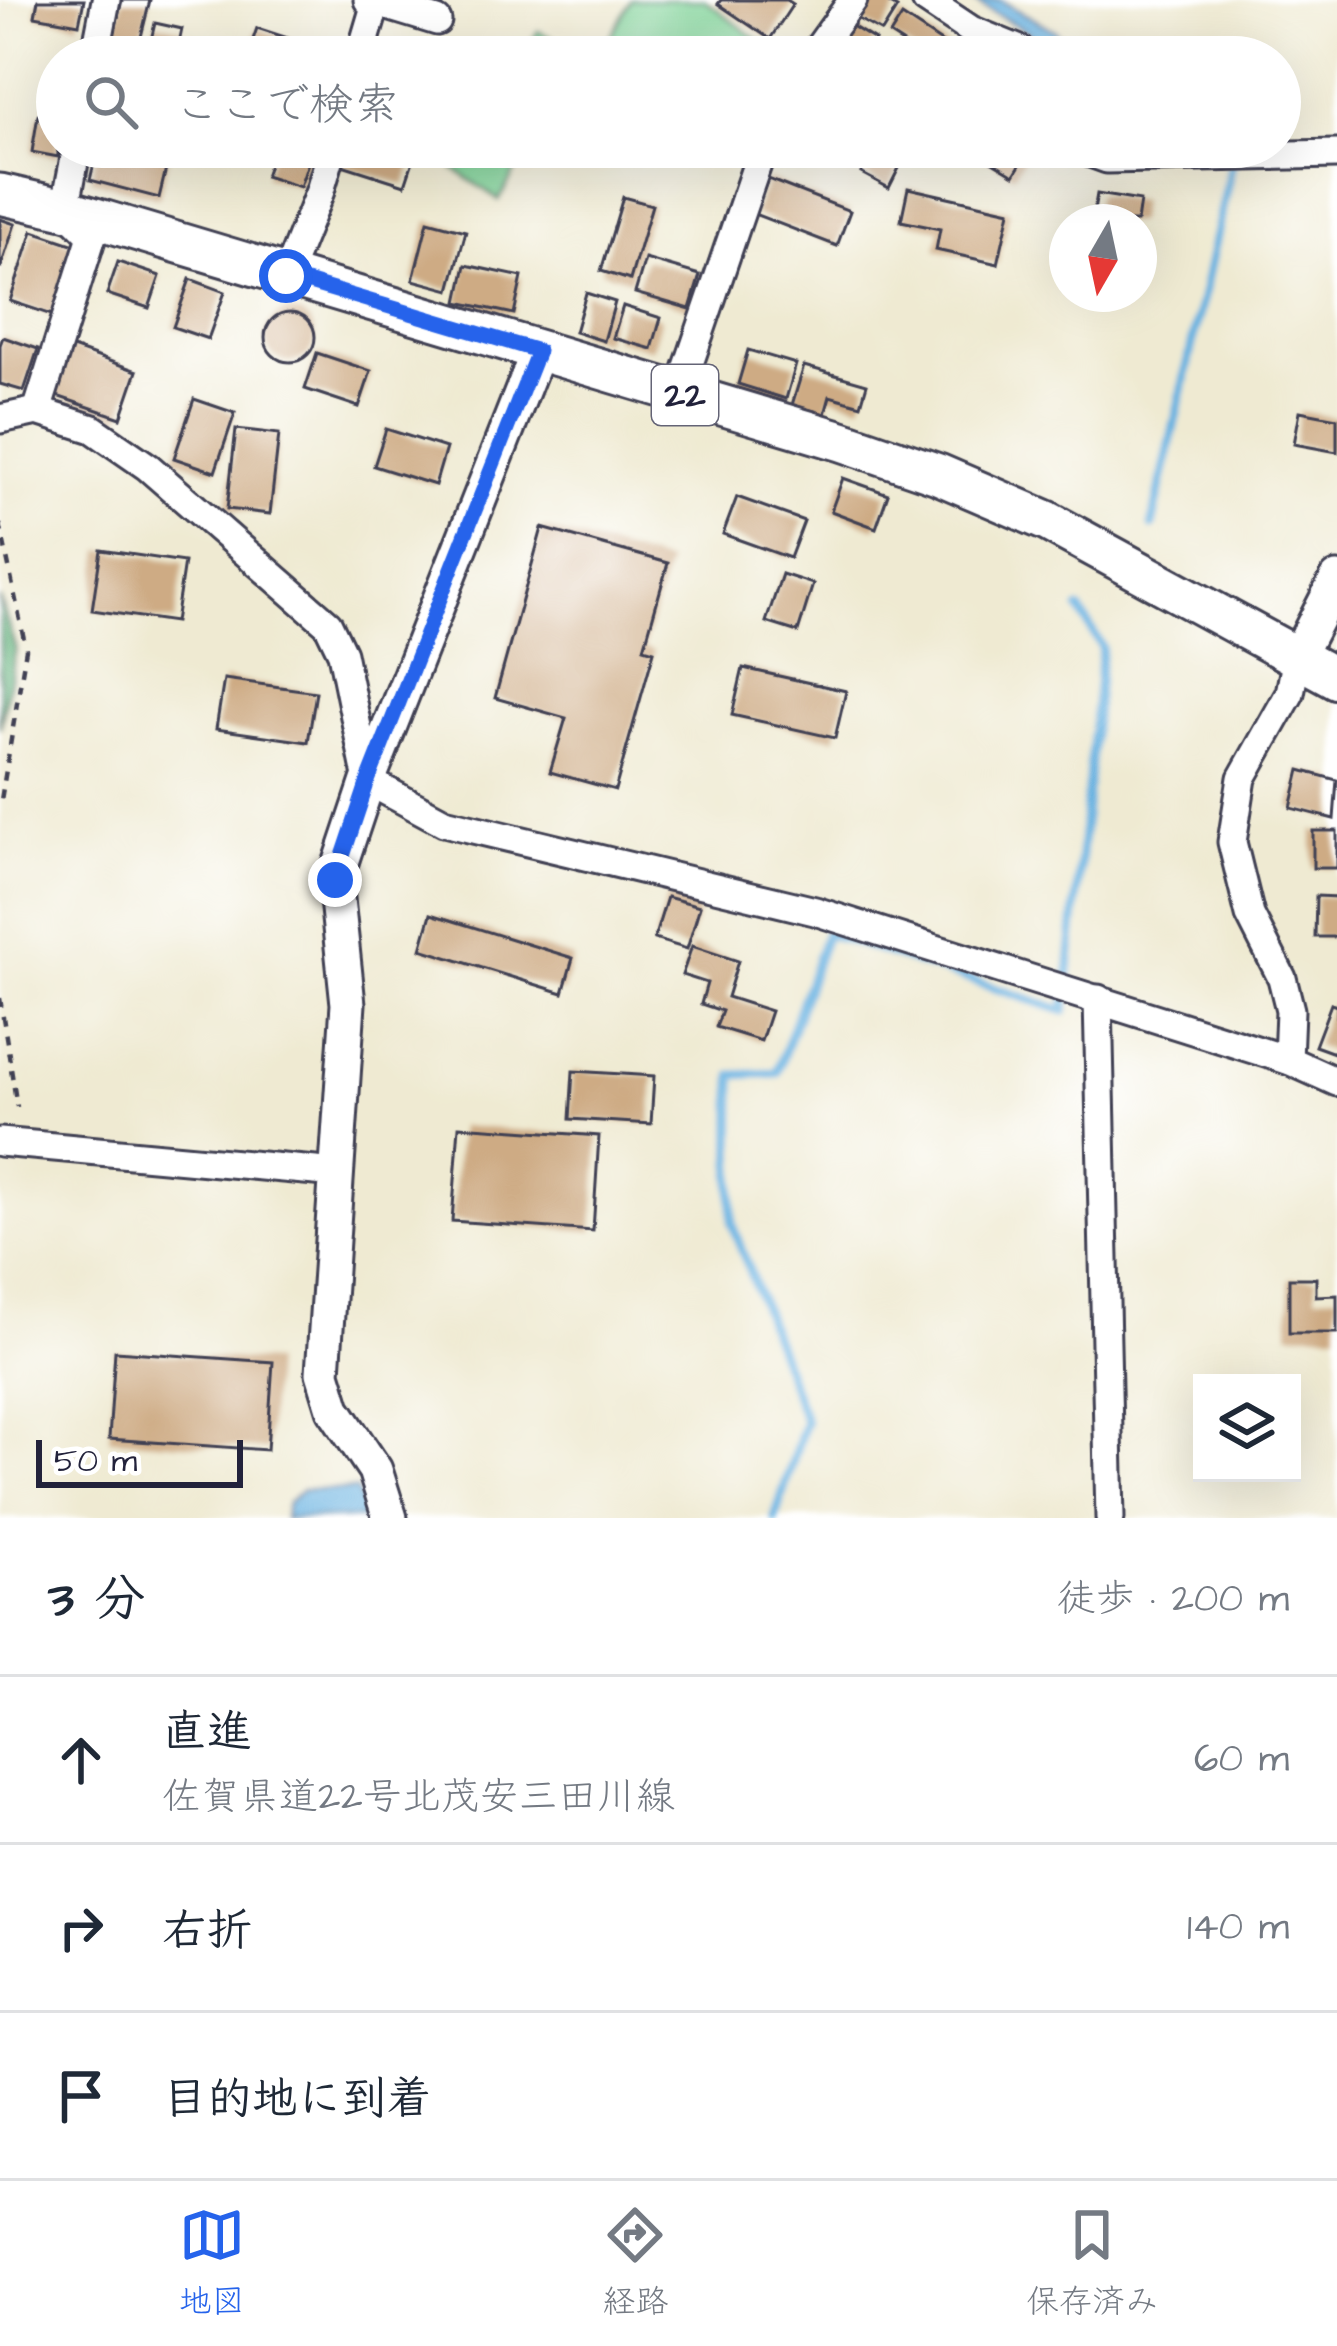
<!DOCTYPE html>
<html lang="ja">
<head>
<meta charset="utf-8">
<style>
  body { margin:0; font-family:"Architects Daughter","Klee One",sans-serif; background:#f6f6f7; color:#1f2937 }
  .controls { position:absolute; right:36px; bottom:36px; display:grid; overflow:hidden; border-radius:0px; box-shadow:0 12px 48px #0002 }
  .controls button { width:108px; height:108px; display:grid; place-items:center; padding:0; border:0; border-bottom:3px solid #e0e1e3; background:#fff; color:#1f2937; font:60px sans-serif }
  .compass { position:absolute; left:1049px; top:204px; width:108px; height:108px; border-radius:50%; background:#fff; box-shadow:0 12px 48px #0002; rotate:189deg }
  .scale { position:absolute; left:36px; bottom:30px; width:207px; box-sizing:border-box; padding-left:12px; border:6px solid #22223b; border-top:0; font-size:33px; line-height:42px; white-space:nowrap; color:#22223b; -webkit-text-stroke:9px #fff; paint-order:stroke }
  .stop { position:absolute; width:36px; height:36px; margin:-27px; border:9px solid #2563eb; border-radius:50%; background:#fff }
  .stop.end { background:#2563eb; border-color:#fff; box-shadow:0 3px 12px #0008 }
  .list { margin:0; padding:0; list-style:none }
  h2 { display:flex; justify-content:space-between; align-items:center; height:156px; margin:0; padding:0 48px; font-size:51px }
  h2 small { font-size:39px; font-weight:400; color:#747a83 }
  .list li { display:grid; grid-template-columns:78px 1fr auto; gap:36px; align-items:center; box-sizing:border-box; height:168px; padding:0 48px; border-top:3px solid #e0e1e3 }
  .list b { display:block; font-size:45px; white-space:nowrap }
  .list p { margin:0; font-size:39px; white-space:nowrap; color:#747a83 }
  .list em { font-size:39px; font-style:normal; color:#747a83 }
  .icon { flex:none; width:66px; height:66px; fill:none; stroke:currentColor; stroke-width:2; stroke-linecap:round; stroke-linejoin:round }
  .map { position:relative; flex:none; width:1337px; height:1518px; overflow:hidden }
  .search { position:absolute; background:#fff; box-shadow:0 12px 48px #0002; left:36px; right:36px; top:36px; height:132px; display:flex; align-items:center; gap:30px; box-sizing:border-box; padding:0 42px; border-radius:66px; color:#747a83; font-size:45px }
  .sheet { height:660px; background:#fff }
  nav { display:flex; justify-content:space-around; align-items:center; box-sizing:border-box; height:168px; border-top:3px solid #e0e1e3; background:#fff; font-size:33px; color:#747a83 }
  nav a { display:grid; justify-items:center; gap:6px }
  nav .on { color:#2563eb }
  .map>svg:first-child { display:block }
  .green { fill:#7dd295; stroke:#507a68; stroke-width:3 }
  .forest { fill:#66b47e; stroke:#446b5c; stroke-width:3 }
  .water { fill:#69b2e1; stroke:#466a8e; stroke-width:3 }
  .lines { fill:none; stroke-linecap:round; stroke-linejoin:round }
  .stream { stroke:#69b2e1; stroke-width:9 }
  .building { fill:#ceab84 }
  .minor-casing { stroke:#414052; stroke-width:33 }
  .tertiary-casing { stroke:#414052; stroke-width:39 }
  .primary-casing { stroke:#414052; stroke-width:45 }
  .path { stroke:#414052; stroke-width:4.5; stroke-dasharray:9 9; stroke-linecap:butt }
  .minor { stroke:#fff; stroke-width:27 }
  .tertiary { stroke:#fff; stroke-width:33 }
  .primary { stroke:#fff; stroke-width:39 }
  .route { stroke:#2563eb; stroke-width:15 }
  .labels { text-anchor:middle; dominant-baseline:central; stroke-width:10; stroke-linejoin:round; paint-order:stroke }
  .shield { fill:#fff; stroke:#646476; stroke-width:3 }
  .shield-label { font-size:36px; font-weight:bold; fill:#22223b }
</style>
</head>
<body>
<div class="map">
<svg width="1337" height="1518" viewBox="0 0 1337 1518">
  <rect width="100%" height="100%" fill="#fff"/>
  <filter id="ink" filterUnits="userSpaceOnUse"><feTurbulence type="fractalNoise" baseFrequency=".00833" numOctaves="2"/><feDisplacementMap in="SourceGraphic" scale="24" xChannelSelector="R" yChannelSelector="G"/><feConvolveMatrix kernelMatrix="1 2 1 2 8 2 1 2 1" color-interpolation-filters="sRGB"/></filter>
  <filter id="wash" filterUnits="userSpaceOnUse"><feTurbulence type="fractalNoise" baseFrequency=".004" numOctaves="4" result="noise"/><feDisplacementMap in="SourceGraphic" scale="48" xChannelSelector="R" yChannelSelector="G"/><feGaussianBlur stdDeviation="2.7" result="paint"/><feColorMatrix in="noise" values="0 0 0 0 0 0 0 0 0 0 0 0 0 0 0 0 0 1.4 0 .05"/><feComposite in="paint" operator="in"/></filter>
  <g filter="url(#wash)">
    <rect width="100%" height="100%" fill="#efead2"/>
    <!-- green -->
    <g class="green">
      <polygon points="631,0 705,0 781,57 600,57"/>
      <polygon points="538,31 590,57 522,57"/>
      <polygon points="467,147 529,147 499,200 454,169"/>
    </g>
    <!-- forest -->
    <polygon class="forest" points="0,598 16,650 0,728"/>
    <!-- water -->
    <g class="water">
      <polygon points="971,0 1000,0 1056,31 1071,57 1056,57 1049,44"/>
      <polygon points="302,1490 356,1490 367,1518 284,1518 287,1503"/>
    </g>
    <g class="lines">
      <!-- stream -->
      <g class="stream">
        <polyline points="1152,526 1232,163"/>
        <polyline points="775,1518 805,1421 732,1224 733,1075 777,1073 826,933 1065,1011 1102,647 1079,609"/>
      </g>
    </g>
    <g id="blocks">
      <!-- building -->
      <g class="building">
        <polygon points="38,0 84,0 79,24 35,16"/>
        <polygon points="122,0 150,0 139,45 113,39"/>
        <polygon points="721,0 787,0 793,4 770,39 718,4"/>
        <polygon points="863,0 884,0 897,8 882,32 853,16"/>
        <polygon points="902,16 964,57 924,57 890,35"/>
        <polygon points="155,23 182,29 176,57 147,57"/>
        <polygon points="847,23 875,40 865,57 847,57 832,48"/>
        <polygon points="257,28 303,43 298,57 247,57"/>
        <polygon points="38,115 57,118 58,157 32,152"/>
        <polygon points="98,147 150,147 170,152 159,198 90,180"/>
        <polygon points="275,147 313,148 300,187 265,176"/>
        <polygon points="344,147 388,147 415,155 405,185 339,164"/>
        <polygon points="778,147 820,147 811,167 776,151"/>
        <polygon points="875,147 889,147 905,156 889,188 861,173"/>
        <polygon points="968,147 1031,147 1014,175"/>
        <polygon points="768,179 850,211 837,246 754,214"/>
        <polygon points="908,188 1010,211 998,264 936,250 940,229 901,221"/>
        <polygon points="1097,194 1140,201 1137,222 1092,222"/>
        <polygon points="623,197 652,205 630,280 601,271"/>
        <polygon points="0,219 15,224 1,267 0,267"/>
        <polygon points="428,221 466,231 450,290 413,280"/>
        <polygon points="33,231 75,245 52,315 10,301"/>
        <polygon points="645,259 700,275 690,309 635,293"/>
        <polygon points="118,262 160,276 149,308 107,294"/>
        <polygon points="466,265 522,277 514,314 458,302"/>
        <polygon points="190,279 225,292 208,339 173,327"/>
        <polygon points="586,293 615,302 604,341 575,332"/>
        <polygon points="623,306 661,318 652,349 613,338"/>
        <circle cx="290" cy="337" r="25"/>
        <polygon points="3,337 38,349 24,391 0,384 0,345"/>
        <polygon points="70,347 137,371 121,418 54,395"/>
        <polygon points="748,350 796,364 786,399 738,384"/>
        <polygon points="317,353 371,371 359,407 305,389"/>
        <polygon points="804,366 867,384 861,405 830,396 825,414 792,405"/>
        <polygon points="194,399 235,413 215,472 174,458"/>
        <polygon points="1300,411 1337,418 1337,452 1294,444"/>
        <polygon points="236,429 279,434 270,514 227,509"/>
        <polygon points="386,429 446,448 435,485 374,466"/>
        <polygon points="843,478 888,494 876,528 831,511"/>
        <polygon points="737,497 804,521 790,558 723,534"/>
        <polygon points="542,528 668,563 644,648 654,651 615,790 550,772 566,718 495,698"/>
        <polygon points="101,550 184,562 175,622 92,610"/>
        <polygon points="782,574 813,584 798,632 766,622"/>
        <polygon points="743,668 846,691 835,738 732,715"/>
        <polygon points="224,679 316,692 308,742 216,729"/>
        <polygon points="1300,770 1337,780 1334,819 1291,808"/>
        <rect x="1313" y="831" width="24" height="37"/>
        <polygon points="1316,896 1337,897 1337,937 1315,937"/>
        <polygon points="667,897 700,906 687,949 654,939"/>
        <polygon points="431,914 573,958 563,993 421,949"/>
        <polygon points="692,946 738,961 727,997 771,1011 761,1041 716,1027 722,1011 701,1004 707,983 682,975"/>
        <polygon points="1331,1004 1337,1006 1337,1054 1315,1046"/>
        <polygon points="573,1071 654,1076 651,1124 570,1119"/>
        <polygon points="459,1126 599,1136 593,1231 452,1221"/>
        <polygon points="1289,1278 1316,1278 1316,1296 1337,1295 1337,1333 1289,1333"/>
        <polygon points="115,1351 273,1362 267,1450 109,1439"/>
      </g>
    </g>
  </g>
  <g filter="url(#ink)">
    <use href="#blocks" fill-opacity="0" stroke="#414052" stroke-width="3"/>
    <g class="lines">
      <defs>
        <g id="minor">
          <polyline points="368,0 437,21"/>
          <polyline points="926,0 971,30 1020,50 1028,57"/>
          <polyline points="95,57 106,0"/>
          <polyline points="360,57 376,3"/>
          <polyline points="812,57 853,0"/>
          <polyline points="1082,147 1085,151 1107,159 1337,154"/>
          <polyline points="286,276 320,191 333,147"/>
          <polyline points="679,393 763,147"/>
          <polyline points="37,411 92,236 65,209 77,147"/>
          <polyline points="0,419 37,411 93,429 148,467 328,624 342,653 368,781 444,822 815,911 1288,1060 1290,1010 1282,978 1250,915 1232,842 1242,778 1290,693 1297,657"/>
          <polyline points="1098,999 1110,1518"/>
          <polyline points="1288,1060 1337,1082"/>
          <polyline points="0,1142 337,1173"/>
        </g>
        <g id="tertiary">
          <polyline points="1297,657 1337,579"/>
          <polyline points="390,1518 375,1470 334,1409 323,1373 348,1004 335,880 368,781 538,351"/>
        </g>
        <polyline id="primary" points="0,194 65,209 842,441 938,474 1047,521 1337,679"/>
      </defs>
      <!-- minor casing -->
      <use href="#minor" class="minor-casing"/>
      <!-- tertiary casing -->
      <use href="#tertiary" class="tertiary-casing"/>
      <!-- primary casing -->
      <use href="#primary" class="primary-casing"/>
      <!-- path -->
      <g class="path">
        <polyline points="0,524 26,649 0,806"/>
        <polyline points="0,998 17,1107"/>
      </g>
      <!-- minor -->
      <use href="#minor" class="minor"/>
      <!-- tertiary -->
      <use href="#tertiary" class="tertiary"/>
      <!-- primary -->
      <use href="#primary" class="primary"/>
    </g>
  </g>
  <g class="lines" filter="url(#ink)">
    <!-- route -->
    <polyline class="route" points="286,276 538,351 368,781 335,880"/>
  </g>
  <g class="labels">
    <!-- shield labels -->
    <rect class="shield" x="652" y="365" width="66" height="60" rx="9"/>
    <g class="shield-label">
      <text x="685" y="395">22</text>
    </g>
  </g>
</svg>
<div class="controls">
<button><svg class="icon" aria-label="layers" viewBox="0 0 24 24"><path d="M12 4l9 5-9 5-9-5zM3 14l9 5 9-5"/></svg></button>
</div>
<svg class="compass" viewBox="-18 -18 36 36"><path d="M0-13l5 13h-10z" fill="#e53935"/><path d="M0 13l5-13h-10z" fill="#747a83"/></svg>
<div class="scale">50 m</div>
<div class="stop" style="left:286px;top:276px"></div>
<div class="stop end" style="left:335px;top:880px"></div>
<div class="search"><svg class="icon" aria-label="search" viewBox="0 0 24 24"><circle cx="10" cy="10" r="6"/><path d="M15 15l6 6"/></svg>ここで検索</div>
</div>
<section class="sheet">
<h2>3 分<small>徒歩 · 200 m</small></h2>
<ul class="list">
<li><svg class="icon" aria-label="ahead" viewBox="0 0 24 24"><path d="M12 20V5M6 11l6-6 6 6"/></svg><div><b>直進</b><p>佐賀県道22号北茂安三田川線</p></div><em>60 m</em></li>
<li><svg class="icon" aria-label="right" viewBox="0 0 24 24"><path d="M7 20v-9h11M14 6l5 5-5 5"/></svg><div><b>右折</b></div><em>140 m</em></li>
<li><svg class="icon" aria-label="arrive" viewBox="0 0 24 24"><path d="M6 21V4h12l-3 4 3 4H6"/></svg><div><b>目的地に到着</b></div></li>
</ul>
</section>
<nav>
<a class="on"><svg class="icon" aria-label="map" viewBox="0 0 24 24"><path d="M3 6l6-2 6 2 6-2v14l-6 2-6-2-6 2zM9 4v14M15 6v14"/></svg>地図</a>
<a><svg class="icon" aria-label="directions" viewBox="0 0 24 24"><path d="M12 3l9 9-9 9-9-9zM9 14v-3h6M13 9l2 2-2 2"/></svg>経路</a>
<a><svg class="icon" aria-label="saved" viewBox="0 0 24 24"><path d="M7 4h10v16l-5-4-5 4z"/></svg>保存済み</a>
</nav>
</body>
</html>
